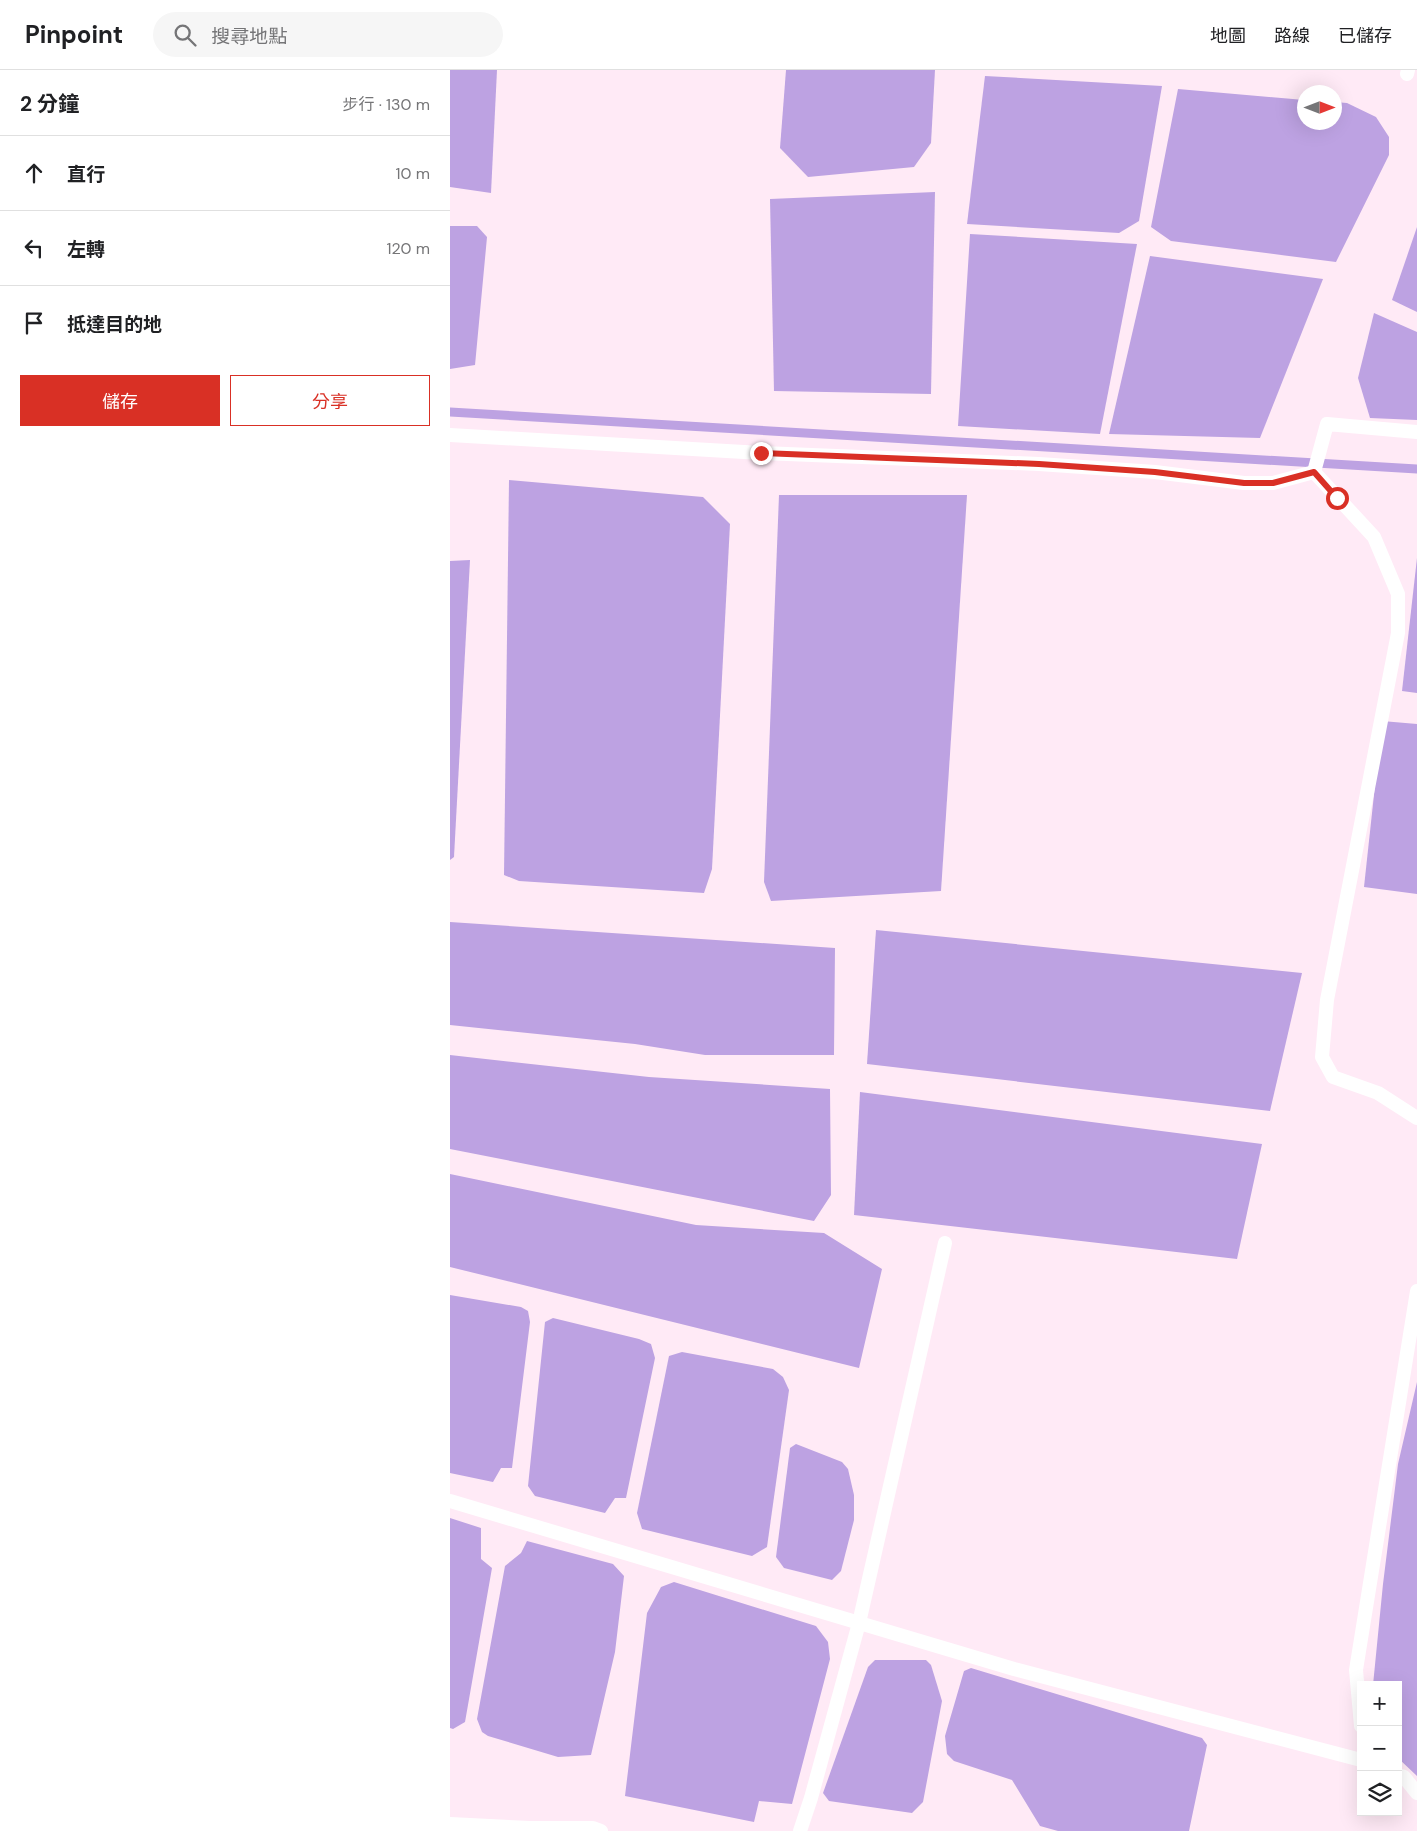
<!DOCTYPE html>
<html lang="zh-TW">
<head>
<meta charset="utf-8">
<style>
  body { margin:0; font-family:"DM Sans","Noto Sans TC",sans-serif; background:#f6f6f6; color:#202124 }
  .controls { position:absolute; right:15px; bottom:15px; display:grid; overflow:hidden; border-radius:0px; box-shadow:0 5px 20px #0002 }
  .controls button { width:45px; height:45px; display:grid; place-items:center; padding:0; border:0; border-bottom:1px solid #e0e0e0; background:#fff; color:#202124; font:25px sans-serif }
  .compass { position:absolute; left:847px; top:15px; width:45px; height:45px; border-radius:50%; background:#fff; box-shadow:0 5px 20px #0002; rotate:90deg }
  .stop { position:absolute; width:15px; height:15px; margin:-11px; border:4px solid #d93025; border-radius:50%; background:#fff }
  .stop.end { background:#d93025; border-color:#fff; box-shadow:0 1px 5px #0008 }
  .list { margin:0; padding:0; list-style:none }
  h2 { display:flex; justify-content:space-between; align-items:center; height:65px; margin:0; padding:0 20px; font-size:21px }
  h2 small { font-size:16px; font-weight:400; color:#757577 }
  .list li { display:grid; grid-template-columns:32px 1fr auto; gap:15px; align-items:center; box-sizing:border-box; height:75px; padding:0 20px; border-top:1px solid #e0e0e0 }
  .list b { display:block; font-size:19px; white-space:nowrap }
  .list em { font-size:16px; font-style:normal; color:#757577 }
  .actions { display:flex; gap:10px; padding:15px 20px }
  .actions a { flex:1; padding:11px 0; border:1px solid #d93025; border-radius:0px; text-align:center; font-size:18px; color:#d93025 }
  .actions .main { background:#d93025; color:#fff }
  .icon { flex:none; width:28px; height:28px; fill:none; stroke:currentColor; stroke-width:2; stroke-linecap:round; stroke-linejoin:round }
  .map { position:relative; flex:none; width:967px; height:1761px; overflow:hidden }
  header { display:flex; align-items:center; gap:30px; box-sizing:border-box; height:70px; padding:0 25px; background:#fff; border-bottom:1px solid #e0e0e0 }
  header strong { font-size:24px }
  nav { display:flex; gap:28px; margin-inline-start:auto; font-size:18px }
  .search { width:350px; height:45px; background:#f6f6f6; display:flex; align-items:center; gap:12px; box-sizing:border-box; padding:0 18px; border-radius:28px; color:#757577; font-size:19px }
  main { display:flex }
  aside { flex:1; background:#fff }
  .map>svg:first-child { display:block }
  .water { fill:#bda2e2 }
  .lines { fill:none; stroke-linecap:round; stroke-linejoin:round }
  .stream { stroke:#bda2e2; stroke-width:9 }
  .service { stroke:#fff; stroke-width:14 }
  .route { stroke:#d93025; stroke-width:6 }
</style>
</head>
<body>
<header>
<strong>Pinpoint</strong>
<div class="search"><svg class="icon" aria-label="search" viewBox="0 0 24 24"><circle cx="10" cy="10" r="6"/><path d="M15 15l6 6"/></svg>搜尋地點</div>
<nav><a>地圖</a><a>路線</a><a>已儲存</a></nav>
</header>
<main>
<aside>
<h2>2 分鐘<small>步行 · 130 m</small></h2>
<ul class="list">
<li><svg class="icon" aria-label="ahead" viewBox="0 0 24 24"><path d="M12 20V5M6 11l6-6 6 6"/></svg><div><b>直行</b></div><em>10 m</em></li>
<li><svg class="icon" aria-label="left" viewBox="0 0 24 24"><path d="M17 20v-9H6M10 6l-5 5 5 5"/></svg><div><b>左轉</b></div><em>120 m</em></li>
<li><svg class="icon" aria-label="arrive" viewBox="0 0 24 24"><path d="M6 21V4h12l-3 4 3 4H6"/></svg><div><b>抵達目的地</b></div></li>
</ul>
<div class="actions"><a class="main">儲存</a><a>分享</a></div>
</aside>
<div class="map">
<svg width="967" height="1761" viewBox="0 0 967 1761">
  <rect width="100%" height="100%" fill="#ffeaf6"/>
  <!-- water -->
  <g class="water">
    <polygon points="0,0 47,0 41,123 0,117"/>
    <polygon points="336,0 485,0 481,73 464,97 358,107 330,78"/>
    <polygon points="535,6 712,16 689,151 669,163 517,154"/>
    <polygon points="728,19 854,30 854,52 884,52 885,32 897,33 926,47 939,67 939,85 886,192 721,171 701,157"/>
    <polygon points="485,122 481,324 324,321 320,129"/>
    <polygon points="0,156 27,156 37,167 25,295 0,299"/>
    <polygon points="967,157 967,242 942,230"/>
    <polygon points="520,164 687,174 650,364 508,356"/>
    <polygon points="700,186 873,209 810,368 659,364"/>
    <polygon points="924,243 967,262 967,350 920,348 908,308"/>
    <polygon points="59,410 253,427 280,454 262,799 254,823 69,811 54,805"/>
    <polygon points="329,425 517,425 491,821 321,831 314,812"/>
    <polygon points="967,488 967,623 952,621"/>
    <polygon points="20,490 4,787 0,790 0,491"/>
    <polygon points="932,651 967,654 967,824 914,817"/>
    <polygon points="0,852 385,878 384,985 255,985 185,974 0,955"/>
    <polygon points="426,860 852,903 820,1041 417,994"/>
    <polygon points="0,985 199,1007 380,1019 381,1125 364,1151 0,1079"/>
    <polygon points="410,1022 812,1074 787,1189 404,1145"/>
    <polygon points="0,1104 246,1155 374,1163 432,1199 409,1298 0,1197"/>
    <polygon points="0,1225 71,1237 78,1241 80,1252 62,1398 51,1398 43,1412 0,1403"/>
    <polygon points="103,1248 189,1269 201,1274 205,1288 176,1428 165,1428 155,1443 85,1426 78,1416 95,1252"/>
    <polygon points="232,1282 323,1299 333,1307 339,1320 317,1477 302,1486 192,1459 187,1443 219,1286"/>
    <polygon points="967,1312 967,1706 948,1688 948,1615 923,1615 933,1514 948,1394"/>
    <polygon points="346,1374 392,1392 398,1399 404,1425 404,1450 391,1501 382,1510 334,1498 326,1487 340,1378"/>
    <polygon points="0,1448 31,1458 31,1489 42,1498 15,1652 3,1659 0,1658"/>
    <polygon points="77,1471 163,1494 174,1506 165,1582 141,1685 108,1687 38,1666 32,1662 27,1649 55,1496 71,1483"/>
    <polygon points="224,1512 366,1556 378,1572 380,1589 342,1734 309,1731 304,1752 175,1726 197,1543 211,1517"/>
    <polygon points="425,1590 476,1590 481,1595 492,1631 473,1732 462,1743 379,1731 373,1723 418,1597"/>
    <polygon points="521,1598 752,1668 757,1675 739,1761 608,1761 590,1756 562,1710 504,1691 497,1684 495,1666 514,1601"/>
  </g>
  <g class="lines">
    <!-- stream -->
    <polyline class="stream" points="0,342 967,399"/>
    <!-- service -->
    <g class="service">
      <polyline points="957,4 958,0"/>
      <polyline points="0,365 311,383 589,394 705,402 794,413 823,413 864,402 924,467 948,524 948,563 877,930 872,987 883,1007 928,1023 967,1048"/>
      <polyline points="864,402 877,354 967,362"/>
      <polyline points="0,1431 564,1599 911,1690"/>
      <polyline points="911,1656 906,1600 967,1221"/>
      <polyline points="948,1705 954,1707 967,1723"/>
      <polyline points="0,1754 80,1758 143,1758 151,1761"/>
      <polyline points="350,1761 361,1728 409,1553 495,1173"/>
    </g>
  </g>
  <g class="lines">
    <!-- route -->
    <polyline class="route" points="311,383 589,394 705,402 794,413 823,413 864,402 887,428"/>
  </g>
</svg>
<div class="controls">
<button>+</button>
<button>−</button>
<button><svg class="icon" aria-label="layers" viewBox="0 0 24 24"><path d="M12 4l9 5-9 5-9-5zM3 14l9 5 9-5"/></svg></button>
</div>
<svg class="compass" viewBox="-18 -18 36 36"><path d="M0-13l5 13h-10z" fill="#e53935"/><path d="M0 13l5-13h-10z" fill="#757577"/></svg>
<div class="stop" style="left:887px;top:428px"></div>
<div class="stop end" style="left:311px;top:383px"></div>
</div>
</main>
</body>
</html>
